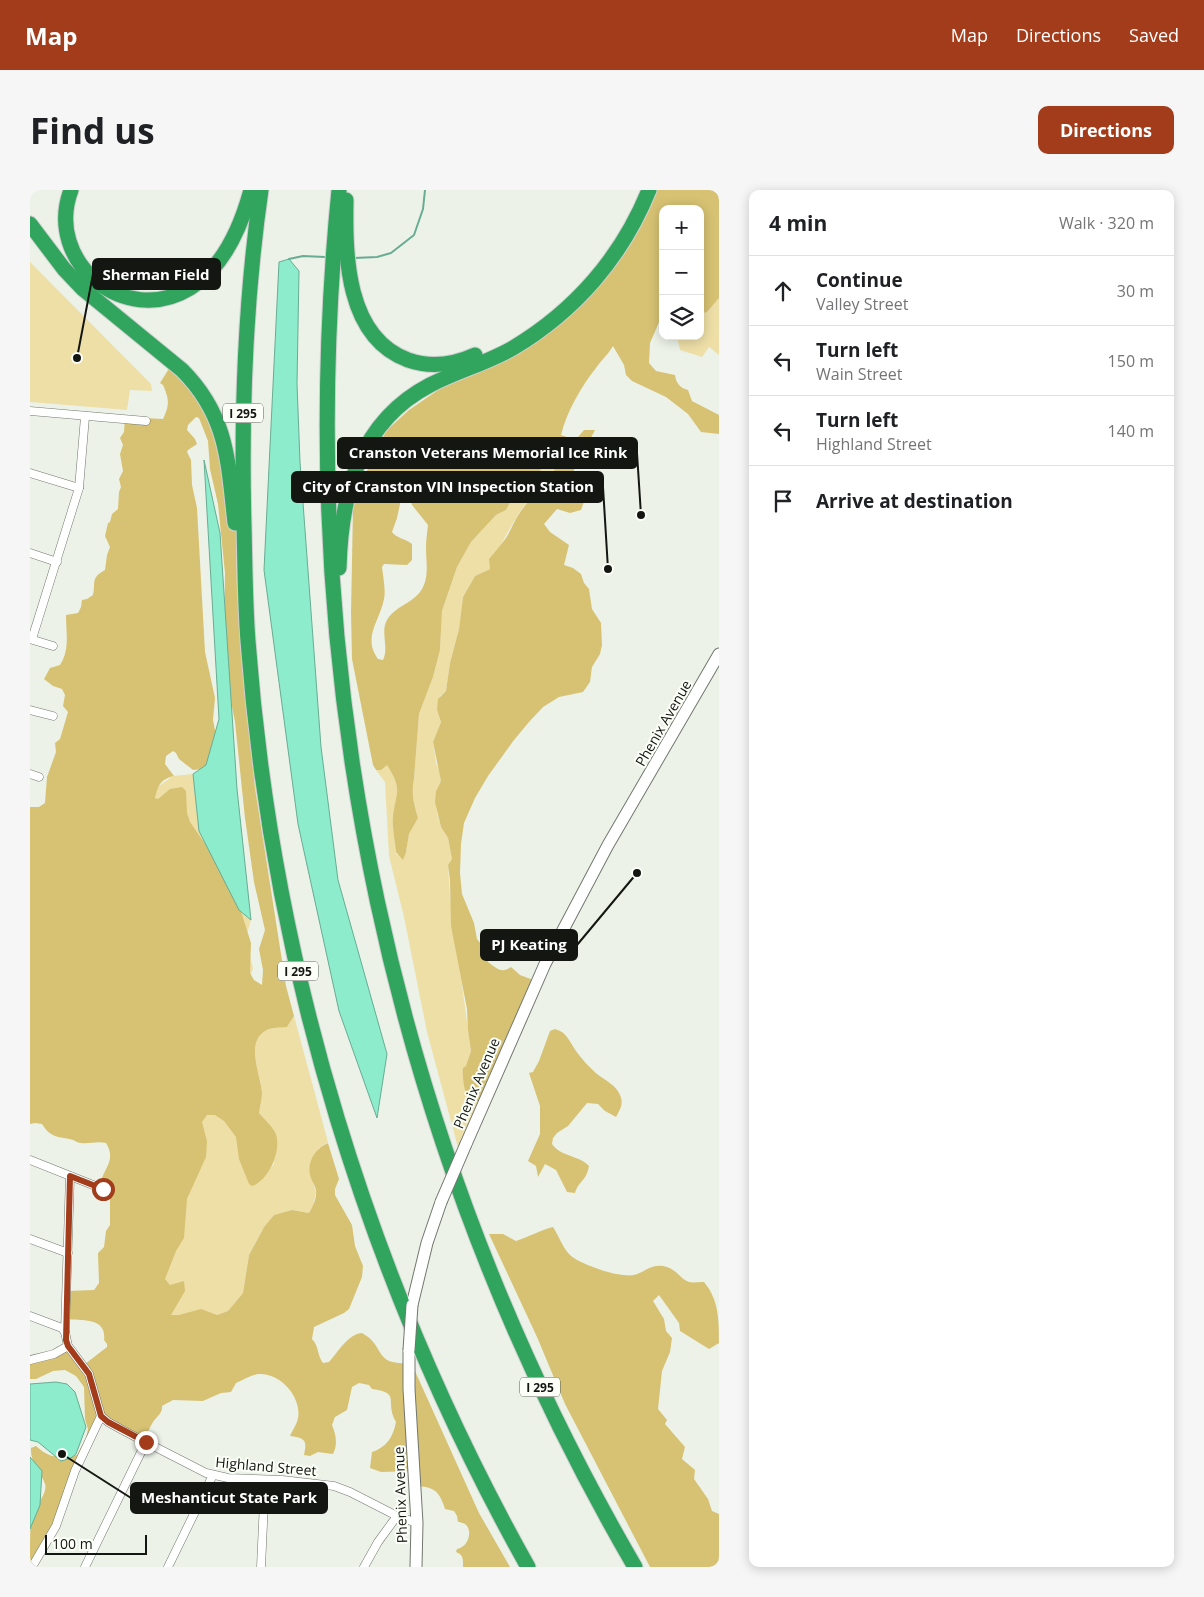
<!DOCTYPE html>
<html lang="en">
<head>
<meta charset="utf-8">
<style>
  body { margin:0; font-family:"Open Sans",sans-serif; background:#f6f6f6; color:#202124 }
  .controls { position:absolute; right:15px; top:15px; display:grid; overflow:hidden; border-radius:10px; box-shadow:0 2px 12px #0003 }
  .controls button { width:45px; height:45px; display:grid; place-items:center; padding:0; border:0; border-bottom:1px solid #e0e0e0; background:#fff; color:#202124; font:25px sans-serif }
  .scale { position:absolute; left:15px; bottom:12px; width:102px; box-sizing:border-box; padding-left:5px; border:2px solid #141612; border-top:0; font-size:14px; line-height:18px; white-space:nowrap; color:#141612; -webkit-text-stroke:4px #fbfff8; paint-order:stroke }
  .stop { position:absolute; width:15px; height:15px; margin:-11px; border:4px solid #a33c1b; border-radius:50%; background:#fff }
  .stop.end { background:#a33c1b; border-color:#fff; box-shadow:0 1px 5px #0008 }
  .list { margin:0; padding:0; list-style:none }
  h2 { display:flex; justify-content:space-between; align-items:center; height:65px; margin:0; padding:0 20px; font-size:21px }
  h2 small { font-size:16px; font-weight:400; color:#757577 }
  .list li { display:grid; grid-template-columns:32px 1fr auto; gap:15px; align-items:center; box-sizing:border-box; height:70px; padding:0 20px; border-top:1px solid #e0e0e0 }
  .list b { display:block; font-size:19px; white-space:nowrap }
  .list p { margin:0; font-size:16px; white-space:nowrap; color:#757577 }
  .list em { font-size:16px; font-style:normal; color:#757577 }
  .icon { flex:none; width:28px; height:28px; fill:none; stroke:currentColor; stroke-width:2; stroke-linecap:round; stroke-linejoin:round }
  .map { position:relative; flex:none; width:689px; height:1377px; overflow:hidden; border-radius:10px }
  header { display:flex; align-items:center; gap:30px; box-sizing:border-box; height:70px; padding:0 25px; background:#a33c1b; color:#fff }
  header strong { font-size:24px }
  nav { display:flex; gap:28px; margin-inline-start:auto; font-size:18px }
  .intro { display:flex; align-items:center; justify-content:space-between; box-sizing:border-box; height:120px; padding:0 30px }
  h1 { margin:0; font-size:35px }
  .button { padding:12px 22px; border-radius:10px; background:#a33c1b; color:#fff; font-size:18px; font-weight:700 }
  main { display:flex; gap:30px; padding:0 30px }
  aside { flex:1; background:#fff; border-radius:10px; box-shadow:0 2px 12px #0003 }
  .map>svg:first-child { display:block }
  .green { fill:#eedfa7 }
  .forest { fill:#d7c273; fill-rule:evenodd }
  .water { fill:#8ceccc; stroke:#68ac94 }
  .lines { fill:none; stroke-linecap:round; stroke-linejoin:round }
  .stream { stroke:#68ac94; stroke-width:2 }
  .minor-casing { stroke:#72786f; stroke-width:9 }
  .secondary-casing { stroke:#72786f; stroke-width:13 }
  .motorway-casing { stroke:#d0d0d0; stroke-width:17 }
  .minor { stroke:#fff; stroke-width:8 }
  .secondary { stroke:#fff; stroke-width:11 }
  .motorway { stroke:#31a55d; stroke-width:15 }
  .secondary-bridge-casing { stroke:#72786f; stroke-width:13; stroke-linecap:butt }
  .secondary-bridge { stroke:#fff; stroke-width:11 }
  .route { stroke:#a33c1b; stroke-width:6 }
  .labels { text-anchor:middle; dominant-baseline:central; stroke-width:4; stroke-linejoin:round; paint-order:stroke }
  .shield { fill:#fbfff8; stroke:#595c57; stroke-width:1 }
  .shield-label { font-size:12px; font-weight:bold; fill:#141612 }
  .street-label { font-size:14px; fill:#141612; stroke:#fbfff8 }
  .leader { fill:none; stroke:#141612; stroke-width:2 }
  .callout-dot { fill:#141612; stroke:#fbfff8; stroke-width:2 }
  .callout { fill:#141612; stroke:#141612; stroke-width:2 }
  .callout-label { font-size:15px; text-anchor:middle; font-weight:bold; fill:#fff }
</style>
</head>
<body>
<header>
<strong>Map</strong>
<nav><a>Map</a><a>Directions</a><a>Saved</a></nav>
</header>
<div class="intro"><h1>Find us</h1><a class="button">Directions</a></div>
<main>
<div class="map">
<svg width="689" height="1377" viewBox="0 0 689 1377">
  <rect width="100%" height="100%" fill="#ecf2e8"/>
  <!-- green -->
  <g class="green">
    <polygon points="0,72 121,194 122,201 100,200 97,220 0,212"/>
    <polygon points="689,108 689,165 679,157 672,167 650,160 647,146 670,146 670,124 677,122"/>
    <path d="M530 248 539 250C540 270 501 305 489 323 478 341 468 359 460 379L445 386 433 407 429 439 420 473 416 501 410 506 407 520 411 532 403 552 406 573 410 583 411 591 406 601 407 623 411 637 418 648 422 669 418 675 420 706 441 861C436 876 434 889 437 904L453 913 430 965 397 842 374 727 359 666 355 592 346 580 352 579 357 574C373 599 366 600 364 627 362 638 365 651 366 662L367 665 376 662 379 644 388 628C384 614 381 604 384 589L389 524 403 487 410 460 412 421 427 377 441 352 466 325 476 320 483 307 508 282 520 267Z"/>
    <path d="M163 584 169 641 209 720 221 730 215 750 223 778 203 845 228 992 244 974 245 942 229 923C230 916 232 909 232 903 231 885 214 851 237 840 242 837 251 838 257 837L264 826 298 952 289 958 280 983 286 1002 283 1017 279 1023 262 1020 244 1025 232 1040 219 1065 213 1103 198 1121 187 1125 167 1150 112 1119 159 1005 140 630 125 607 126 598 143 586Z"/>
  </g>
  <!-- forest -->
  <g class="forest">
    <path d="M619 0H689V108L677 122 670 124V19H633V123L620 153 619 173 626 181 645 185C646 193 650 198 658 200L662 211 689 225V244L671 242 658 224 636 207 602 191 596 185 594 175 583 156C577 166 572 169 566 178 551 197 537 221 531 245L537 247 543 253 554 240H565L542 284 558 301 551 320 540 323 527 319 514 334 520 342 539 355 534 375 543 378 551 384 554 393 559 399 562 419 571 433 572 455 570 464 562 477 560 492 553 502 529 507 513 517 499 532 484 550 458 586 445 608 434 633 431 654 430 683 432 704 444 733 447 749 456 760 458 772C466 778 472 784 481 777L490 785 506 791 453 913C449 911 441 910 438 907 434 902 432 884 433 878L436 876 441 861 438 840 437 819 421 736 420 690 418 675 422 669 418 648 411 637 405 612 406 601 411 591 403 552 411 532 407 520 408 509 416 501 420 473 429 439 433 407 445 386 460 379 459 369C465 362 471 355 476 348 481 340 484 331 489 324 501 305 539 270 539 250L530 249 520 267 509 282 483 307 476 320 466 325 441 352 427 377 412 421 410 460 403 487 389 524 384 589C381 604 384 614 388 628L379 644 376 662 373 670 366 662C365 651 362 638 363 627 366 601 373 600 357 575L351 580H346L343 575 322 469 321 423 323 318 337 281 356 241 379 220 414 196 460 168 553 102ZM373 300 377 301 382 315 398 335C397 343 396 351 396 358 396 371 399 385 393 397 386 413 363 416 356 432 351 444 359 458 353 470L348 469C332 447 350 431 354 409 356 400 353 387 352 377L354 374 377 375 382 370V354C376 349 366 348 362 342L367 328Z"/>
    <path d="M140 177 180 215 203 313 206 341 207 401 225 598 256 796 264 826 257 837C251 838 242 837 237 840 214 851 231 885 232 903 232 909 230 916 229 923 234 929 241 935 245 942 253 958 239 991 222 996L219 994 209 969 206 947 194 931 185 925H177L172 932 177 951 176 967 157 1009 154 1048 146 1061 135 1089 140 1095 154 1091 155 1101 141 1125H149L171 1119 187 1125 198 1121 213 1103 219 1065 234 1037 244 1025 262 1020 279 1023C283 1017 287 1008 286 1000 285 995 281 990 280 985 277 971 286 958 298 953L309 989 305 999V1005L322 1035 325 1056 333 1076 332 1087 319 1119 314 1123 284 1137 282 1149C289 1156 287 1165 293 1173L299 1172C308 1162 318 1144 332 1143 356 1156 343 1175 378 1173L380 1170 449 1323 480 1377H433C433 1370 434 1365 426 1362L427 1359C439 1357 443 1340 435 1334 434 1333 429 1332 428 1332L427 1326 424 1321 415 1319C409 1300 404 1297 385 1296L382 1281 351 1282 340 1278 342 1262C357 1257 363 1247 366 1232 354 1211 372 1203 342 1199L339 1195 329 1193 322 1197 317 1220 305 1227 302 1235C306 1245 308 1254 303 1264L288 1262 280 1266 274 1265C277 1251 276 1248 260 1246 262 1241 267 1234 268 1228 272 1207 250 1182 228 1184 221 1185 213 1190 206 1193L201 1202 191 1203 173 1211 143 1210 132 1216C133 1223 127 1226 123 1232 119 1238 117 1245 114 1251L71 1228 26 1336 0 1377C0 1364 0 1336 1 1326 5 1316 18 1304 15 1294 11 1281 0 1273 1 1258L6 1256C20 1269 29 1268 47 1265L56 1248 58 1239 55 1229 54 1197 46 1186 35 1180 23 1181 6 1189H0V1171L37 1157 55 1174 77 1157V1154L74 1150C77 1127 52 1131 36 1129L37 1101 64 1100 69 1093 68 1063 74 1057 76 1041 80 1035V1000L70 995C73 978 87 971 76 953 67 951 59 954 51 953 48 953 46 951 43 950 29 946 21 949 12 934L5 933 0 934V617H9L15 613 17 587 26 562 25 553 30 549 38 522 33 516 35 505 32 499 23 496 14 489 20 478 30 475C40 460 36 443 36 425L48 423 51 417 52 410 57 409 63 405C66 393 60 388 75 380L77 365 80 357 75 346 78 333 80 332 82 324 88 319 89 302 91 297 89 289 93 281 90 264 93 255 90 248 94 242 95 227 133 229C140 214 139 209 133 195L130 193ZM166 227 169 228 178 251 180 279 188 314 195 383 194 476 205 532 215 628 224 692 235 740 229 759 233 780 232 795 224 790 220 783 221 753 210 718 180 661 160 632 157 623 156 601 152 597 140 599 128 609 125 608C128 595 131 589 144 586L135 574 136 566 143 561 146 563 149 569 163 580 172 579 190 566 183 530 185 508 175 462 167 318 162 295 161 270 157 262 158 260 167 254 165 249 157 240 158 235Z"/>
    <path d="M525 839C537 842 539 851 546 861 551 868 560 878 567 884 576 891 586 895 590 905 594 914 590 919 586 927L575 921 568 914 557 913 538 936 527 943 523 948 522 954C531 967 549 965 559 976 556 992 549 990 545 1003L537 1002 526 980 515 974 508 987 506 976 498 971 510 944V916L499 883 503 882 509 871 520 841Z"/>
    <path d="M523 1037C529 1046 533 1059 541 1066 552 1075 590 1088 604 1085 615 1082 621 1074 633 1076 646 1078 650 1089 659 1092 663 1093 670 1092 674 1092 689 1110 689 1130 689 1153L679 1159 650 1141 649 1133 629 1105 623 1111 634 1129 636 1141 642 1148 640 1162 632 1181 628 1219 637 1230 635 1234 655 1257 652 1269 665 1280 664 1289 678 1309 682 1321 689 1324V1377H620L535 1214 507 1147 459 1044H473L486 1051C499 1047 510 1040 523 1037Z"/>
  </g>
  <!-- water -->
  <g class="water">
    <polygon points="259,69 269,81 267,194 270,272 291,557 308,690 357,864 347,928 309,821 268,634 234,380 249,72"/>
    <polygon points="174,270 190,343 207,599 221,730 209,720 169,641 163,584 176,575 189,529"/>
    <polygon points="26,1192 37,1194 45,1202 56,1237 46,1264 41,1268 31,1271 8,1252 0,1250 0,1194"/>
    <polygon points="0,1267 12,1281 10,1315 0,1339"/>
  </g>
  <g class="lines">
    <!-- stream -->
    <g class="stream">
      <polyline points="324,68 347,67 361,63 384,45 393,19 395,0"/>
      <polyline points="259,69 273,66 295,67"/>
    </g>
    <defs>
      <g id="minor">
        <polyline points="0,221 116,231"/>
        <polyline points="0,283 49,298"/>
        <polyline points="0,363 27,372"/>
        <polyline points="0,449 23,456"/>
        <polyline points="2,449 49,298 55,227"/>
        <polyline points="0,520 23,526"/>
        <polyline points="0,584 9,587"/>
        <polyline points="0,970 73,999"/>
        <polyline points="0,1049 38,1063"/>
        <polyline points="0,1126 32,1138 35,1142 38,1156 59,1184 71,1226 78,1232 96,1242 176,1283 198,1288 252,1290 304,1296 320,1302 367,1326 387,1333"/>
        <polyline points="35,1142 40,986"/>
        <polyline points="0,1170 24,1164 38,1156"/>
        <polyline points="2,1377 26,1336 45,1281 71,1226"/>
        <polyline points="55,1377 116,1252"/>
        <polyline points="138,1377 183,1285"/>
        <polyline points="231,1377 235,1290"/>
        <polyline points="334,1377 348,1352 367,1326"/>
      </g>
      <g id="secondary">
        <polyline points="436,954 515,774 578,655 689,464"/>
        <polyline points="382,1115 397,1053 411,1012"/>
        <polyline points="379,1160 379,1199 387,1333 386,1377"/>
      </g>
      <g id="motorway">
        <path d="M41 0C14 72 95 138 160 98 194 77 211 37 221 0"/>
        <path d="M231 0C215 111 211 224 214 336 215 374 215 413 218 451 242 775 339 1093 498 1377"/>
        <path d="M309 0C261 482 361 958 605 1377"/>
        <path d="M316 10C315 66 316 147 378 170 401 178 423 175 445 165"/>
        <path d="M0 34 34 79 53 99 152 180C198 226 198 272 205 333"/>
        <path d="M309 378C311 304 329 232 400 195 427 181 457 173 483 158 545 121 592 67 619 0"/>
      </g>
    </defs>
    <!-- minor casing -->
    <use href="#minor" class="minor-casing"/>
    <!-- secondary casing -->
    <use href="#secondary" class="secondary-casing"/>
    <!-- motorway casing -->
    <use href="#motorway" class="motorway-casing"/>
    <!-- minor -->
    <use href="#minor" class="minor"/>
    <!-- secondary -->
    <use href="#secondary" class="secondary"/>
    <!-- motorway -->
    <use href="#motorway" class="motorway"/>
    <defs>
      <g id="secondary-bridge">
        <polyline points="411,1012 436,954"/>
        <polyline points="379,1160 382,1115"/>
      </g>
    </defs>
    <!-- secondary-bridge casing -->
    <use href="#secondary-bridge" class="secondary-bridge-casing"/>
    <!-- secondary-bridge -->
    <use href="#secondary-bridge" class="secondary-bridge"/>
  </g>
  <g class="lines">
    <!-- route -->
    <polyline class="route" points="73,999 40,986 36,1150 38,1156 59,1184 71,1226 78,1232 116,1252"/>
  </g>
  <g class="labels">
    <!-- shield labels -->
    <g class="shield">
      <rect x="193" y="213.5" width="40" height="19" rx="4"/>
      <rect x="248" y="771.5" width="40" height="19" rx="4"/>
      <rect x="490" y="1187.5" width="40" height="19" rx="4"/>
    </g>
    <g class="shield-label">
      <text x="213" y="223">I 295</text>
      <text x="268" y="781">I 295</text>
      <text x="510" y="1197">I 295</text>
    </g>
    <!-- street labels -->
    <g class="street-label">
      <text transform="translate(633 533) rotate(-60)">Phenix Avenue</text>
      <text transform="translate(446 893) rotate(-67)">Phenix Avenue</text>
      <text transform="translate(236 1276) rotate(5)">Highland Street</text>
      <text transform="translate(370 1305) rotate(-92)">Phenix Avenue</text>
    </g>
  </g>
  <!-- callouts -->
  <path class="leader" d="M47 168L63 84M611 325L607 263M578 379L573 297M607 683L547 755M32 1264L101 1308"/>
  <g class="callout-dot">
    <circle cx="47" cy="168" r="5"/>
    <circle cx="611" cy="325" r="5"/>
    <circle cx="578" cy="379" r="5"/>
    <circle cx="607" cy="683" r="5"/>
    <circle cx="32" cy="1264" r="5"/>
  </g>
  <g class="callout">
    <rect x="63" y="69" width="127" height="30" rx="5"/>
    <rect x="308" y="248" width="299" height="30" rx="5"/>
    <rect x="262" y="282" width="311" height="30" rx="5"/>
    <rect x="451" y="740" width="96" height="30" rx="5"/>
    <rect x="101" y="1293" width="196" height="30" rx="5"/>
  </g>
  <g class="callout-label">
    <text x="126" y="90">Sherman Field</text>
    <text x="458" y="268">Cranston Veterans Memorial Ice Rink</text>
    <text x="418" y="302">City of Cranston VIN Inspection Station</text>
    <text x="499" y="760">PJ Keating</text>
    <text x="199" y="1313">Meshanticut State Park</text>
  </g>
</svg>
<div class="controls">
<button>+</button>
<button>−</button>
<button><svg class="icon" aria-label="layers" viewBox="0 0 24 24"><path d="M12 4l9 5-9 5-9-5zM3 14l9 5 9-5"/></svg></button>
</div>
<div class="scale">100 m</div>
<div class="stop" style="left:73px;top:999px"></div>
<div class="stop end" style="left:116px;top:1252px"></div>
</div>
<aside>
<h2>4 min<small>Walk · 320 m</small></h2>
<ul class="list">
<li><svg class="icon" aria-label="ahead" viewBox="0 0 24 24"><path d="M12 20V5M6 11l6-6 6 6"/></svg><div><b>Continue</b><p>Valley Street</p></div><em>30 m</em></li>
<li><svg class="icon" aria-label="left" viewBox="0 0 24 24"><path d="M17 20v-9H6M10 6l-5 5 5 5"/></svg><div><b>Turn left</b><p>Wain Street</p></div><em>150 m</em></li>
<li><svg class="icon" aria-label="left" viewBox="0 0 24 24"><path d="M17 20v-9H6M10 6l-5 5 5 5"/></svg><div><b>Turn left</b><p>Highland Street</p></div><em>140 m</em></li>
<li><svg class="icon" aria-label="arrive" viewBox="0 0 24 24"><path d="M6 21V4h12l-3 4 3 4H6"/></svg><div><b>Arrive at destination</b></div></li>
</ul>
</aside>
</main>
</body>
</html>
